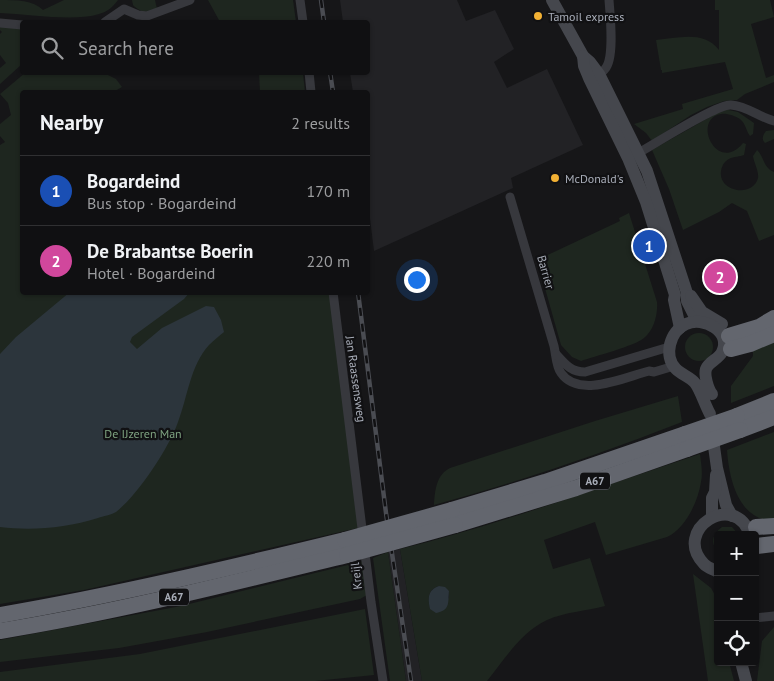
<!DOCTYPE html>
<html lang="en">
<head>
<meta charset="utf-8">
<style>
  body { margin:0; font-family:"PT Sans",sans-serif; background:#19191b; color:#f1f3f6 }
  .controls { position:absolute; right:15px; bottom:15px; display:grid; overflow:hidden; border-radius:5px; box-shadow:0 1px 4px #0004 }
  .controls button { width:45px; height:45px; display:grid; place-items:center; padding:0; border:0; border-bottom:1px solid #303032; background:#101012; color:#f1f3f6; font:25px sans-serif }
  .you { position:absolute; left:416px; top:279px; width:18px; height:18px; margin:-12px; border:4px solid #fff; border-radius:50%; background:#1a73e8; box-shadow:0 0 0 8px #1a73e833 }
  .badge { display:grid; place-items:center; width:32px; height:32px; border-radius:50%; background:#d93025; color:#fff; font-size:16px; font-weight:700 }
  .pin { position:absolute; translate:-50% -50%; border:2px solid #fff; box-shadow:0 1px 5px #0006 }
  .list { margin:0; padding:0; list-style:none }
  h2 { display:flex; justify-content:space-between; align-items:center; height:65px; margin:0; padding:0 20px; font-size:21px }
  h2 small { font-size:16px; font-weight:400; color:#9c9d9f }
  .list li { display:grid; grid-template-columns:32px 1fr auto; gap:15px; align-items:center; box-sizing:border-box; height:70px; padding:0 20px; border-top:1px solid #303032 }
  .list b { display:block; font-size:19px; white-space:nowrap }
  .list p { margin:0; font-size:16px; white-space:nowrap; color:#9c9d9f }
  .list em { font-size:16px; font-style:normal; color:#9c9d9f }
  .icon { flex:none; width:28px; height:28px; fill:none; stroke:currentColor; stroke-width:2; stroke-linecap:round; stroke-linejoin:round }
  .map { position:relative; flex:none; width:774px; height:681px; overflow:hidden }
  .search { position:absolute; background:#101012; box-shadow:0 1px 4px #0004; left:20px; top:20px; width:350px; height:55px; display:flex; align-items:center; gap:12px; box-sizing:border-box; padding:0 18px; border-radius:5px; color:#9c9d9f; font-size:19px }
  .panel { position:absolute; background:#101012; box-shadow:0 1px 4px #0004; left:20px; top:90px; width:350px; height:205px; border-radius:5px }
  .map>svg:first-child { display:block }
  .built { fill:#222225 }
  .green { fill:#1e261f; fill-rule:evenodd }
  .water { fill:#2c353c }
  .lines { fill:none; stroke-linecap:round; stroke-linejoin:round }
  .minor { stroke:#37383d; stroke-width:9 }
  .secondary { stroke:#45474d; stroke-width:12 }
  .motorway { stroke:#63666e; stroke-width:16 }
  .rail-casing { stroke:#4a4c52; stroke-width:4.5 }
  .rail { stroke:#111113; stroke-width:2.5; stroke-dasharray:8; stroke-linecap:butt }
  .motorway-bridge { stroke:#63666e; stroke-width:16 }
  .poi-dot { fill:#f2b134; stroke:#111113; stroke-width:2 }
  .labels { text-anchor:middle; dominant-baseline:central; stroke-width:4.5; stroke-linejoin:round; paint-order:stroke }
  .shield { fill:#111113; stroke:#7b7e86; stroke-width:1 }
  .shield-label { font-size:11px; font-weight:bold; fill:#a8adb8 }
  .poi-label { font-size:12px; fill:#a8adb8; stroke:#111113; text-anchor:start }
  .street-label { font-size:12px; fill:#a8adb8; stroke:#111113 }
  .park-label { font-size:12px; fill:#7fa381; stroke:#111113 }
</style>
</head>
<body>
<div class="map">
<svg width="774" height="681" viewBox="0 0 774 681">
  <rect width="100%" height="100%" fill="#161618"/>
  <!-- built -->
  <g class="built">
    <polygon points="340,0 457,0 466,21 495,10 514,49 494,62 507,88 547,69 583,145 511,178 513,188 374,251 368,202 368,92 353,92 350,73 368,72 368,22 343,22"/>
    <polygon points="400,549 422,681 406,681 388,552"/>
  </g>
  <!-- green -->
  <g class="green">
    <path d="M0 0C17 0 33 0 43 10L64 0H118C113 7 107 12 99 14 73 22 29 14 0 13Z"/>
    <path d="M132 0H155L157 9C147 13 141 13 133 5Z"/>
    <polygon points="208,0 293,0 296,22 220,22"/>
    <path d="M715 0H770L774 17 751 24 766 78 774 75V82L745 94 737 100 724 101 707 107 691 115 652 141 646 133 634 124 683 109 682 104 733 89 725 62 662 73V70H661L656 40C678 38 704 30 719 50V10H715Z"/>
    <polygon points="0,24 22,26 22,64 0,84 0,68 6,63 0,55 0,34 2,32 0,30"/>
    <polygon points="25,73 104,73 116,79 122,87 115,91 115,92 22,92 22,292 330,293 358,528 84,590 0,604 0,145 5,142 0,136 0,124 11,115 8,103 0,94"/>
    <polygon points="259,73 303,73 305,92 260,92"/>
    <path d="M724 109 738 112 754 123 753 134 750 136C746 131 746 124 740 119 735 116 727 113 721 114 691 119 717 175 743 143L746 144 744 155C740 157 734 156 729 159 725 161 722 165 721 171 718 192 753 198 758 178 759 171 754 163 753 156L757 150C764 156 763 168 774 172V235L759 241 747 211 732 203 719 212 683 230 669 189 652 150Z"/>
    <path d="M774 130V139L765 143C761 139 763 135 766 131Z"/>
    <path d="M629 213 657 302C658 314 654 330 644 338 635 346 595 356 581 361L572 357 561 345 537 260 620 221 619 218Z"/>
    <circle cx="699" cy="347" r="14"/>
    <polygon points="774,342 774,386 731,403 731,386 753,356 753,347"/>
    <path d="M678 396 682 422C601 454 518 482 434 505 435 491 436 475 450 468L595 421Z"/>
    <path d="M774 432V521C738 520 729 479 727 450Z"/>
    <path d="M700 454C701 463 703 473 701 482 698 502 685 529 667 537L606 555 595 522 544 540 553 569 590 558 605 606C586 611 565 612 547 620 521 632 505 659 487 681H422L400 549C502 524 600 487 700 454ZM439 586 449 591V598L430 609C428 599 427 590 439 586Z"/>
    <path d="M722 527H732L739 535H718V552C710 543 712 534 722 527Z"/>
    <polygon points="388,552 406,681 390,681 373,558"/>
    <polygon points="364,561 367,595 360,599 207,632 119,648 0,662 0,640 181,606"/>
    <polygon points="693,574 711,588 717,599 718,662 729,662 734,681 708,681"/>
    <polygon points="365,609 374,675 315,681 0,681 0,672 140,654"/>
    <polygon points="774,627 774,681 757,681 762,641"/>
  </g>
  <!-- water -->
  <g class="water">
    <path d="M70 292 189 293 184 299 132 337 130 342 137 349 162 328 206 306 214 307 221 320 224 332C219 336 214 340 209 345 190 366 188 396 178 422 169 448 137 496 116 512 111 515 103 516 98 518 66 528 32 531 0 527V354L16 337Z"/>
    <path d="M439 586 445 587 449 591C448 604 450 610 436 613L430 609C428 599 427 590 439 586Z"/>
  </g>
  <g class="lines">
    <!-- minor -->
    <g class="minor">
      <polyline points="300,0 303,22"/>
      <polyline points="105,22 124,9 138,15 147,16 190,0"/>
      <polyline points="0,23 22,25"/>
      <polyline points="309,72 311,92"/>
      <path d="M595 76C599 74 603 72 605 69 615 58 610 15 609 0"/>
      <path d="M633 156C652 146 716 104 731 105 747 106 759 117 774 121"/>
      <path d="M510 197 554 346C556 355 556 366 561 373 579 399 625 377 649 371L654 372 674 366"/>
      <polyline points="333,292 371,602 383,681"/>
      <path d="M556 354C565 364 571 372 585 372L669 347"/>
      <polyline points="755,618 774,616"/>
    </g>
    <!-- secondary -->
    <g class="secondary">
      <polyline points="552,0 583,56 590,62 599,74 647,171 687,293 687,301 697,321"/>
      <polyline points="583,56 584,66 589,78 628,158 646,202 675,295 674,300 680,328"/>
      <polyline points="691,296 702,312 722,324"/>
      <path d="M710 414C705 405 700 389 695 383 690 377 682 375 676 369 663 356 670 331 686 324 703 316 732 331 722 352 719 359 709 361 706 369 704 375 708 389 712 394"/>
      <polyline points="712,432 717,468 726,505 732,516"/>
      <polyline points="712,516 712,498 715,492 716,475"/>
      <path d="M718 572C713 569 708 568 704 564 671 530 735 489 750 535"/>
      <polyline points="741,662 746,681"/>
    </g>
    <!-- motorway -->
    <g class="motorway">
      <polyline points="729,336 759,327 774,318"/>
      <polyline points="731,349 750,344 774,334"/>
      <polyline points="737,416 774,401"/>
      <polyline points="740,430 774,417"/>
      <polyline points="452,510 545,482 685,434"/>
      <polyline points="455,525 576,488 687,449"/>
      <polyline points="756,527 774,526"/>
      <polyline points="757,546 774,544"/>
      <path d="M0 615C116 595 230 568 345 540"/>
      <path d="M0 631C117 612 232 583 347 555"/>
    </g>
    <defs>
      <g id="rail">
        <polyline points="321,0 324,22"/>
        <polyline points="330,72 333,92"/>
        <polyline points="358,292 386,513 411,681"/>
      </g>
    </defs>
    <!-- rail casing -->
    <use href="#rail" class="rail-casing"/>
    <!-- rail -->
    <use href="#rail" class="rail"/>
    <!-- motorway-bridge -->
    <g class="motorway-bridge">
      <polyline points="685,434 737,416"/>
      <polyline points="687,449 740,430"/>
      <polyline points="345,540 452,510"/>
      <polyline points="347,555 455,525"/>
    </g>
  </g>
  <!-- markers -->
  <g class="poi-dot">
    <circle cx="538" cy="16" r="5"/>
    <circle cx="555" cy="178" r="5"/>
  </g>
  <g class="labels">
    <!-- shield labels -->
    <g class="shield">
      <rect x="580" y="472.5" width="30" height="17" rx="4"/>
      <rect x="159" y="588.5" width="30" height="17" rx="4"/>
    </g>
    <g class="shield-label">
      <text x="595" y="481">A67</text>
      <text x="174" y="597">A67</text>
    </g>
    <!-- poi labels -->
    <g class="poi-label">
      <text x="548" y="16">Tamoil express</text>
      <text x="565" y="178">McDonald's</text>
    </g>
    <!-- street labels -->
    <g class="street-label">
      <text transform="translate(546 272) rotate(74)">Barrier</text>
      <text transform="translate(356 379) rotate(82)">Jan Raassensweg</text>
      <text transform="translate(356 576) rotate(-97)">Kreijl</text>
    </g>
    <!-- park labels -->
    <g class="park-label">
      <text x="143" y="433">De IJzeren Man</text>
    </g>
  </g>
</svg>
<div class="controls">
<button>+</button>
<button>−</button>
<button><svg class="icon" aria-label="locate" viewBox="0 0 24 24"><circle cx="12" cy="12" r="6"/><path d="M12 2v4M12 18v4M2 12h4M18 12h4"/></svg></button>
</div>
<div class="you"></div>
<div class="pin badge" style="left:649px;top:246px;background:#1a4fb4">1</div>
<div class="pin badge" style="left:720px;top:277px;background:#d1479c">2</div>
<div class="search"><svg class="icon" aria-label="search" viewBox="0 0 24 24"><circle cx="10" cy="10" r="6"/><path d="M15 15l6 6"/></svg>Search here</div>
<section class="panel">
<h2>Nearby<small>2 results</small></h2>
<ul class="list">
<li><span class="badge" style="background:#1a4fb4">1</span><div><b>Bogardeind</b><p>Bus stop · Bogardeind</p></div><em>170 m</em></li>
<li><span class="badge" style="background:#d1479c">2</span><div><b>De Brabantse Boerin</b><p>Hotel · Bogardeind</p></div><em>220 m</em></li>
</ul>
</section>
</div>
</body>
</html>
